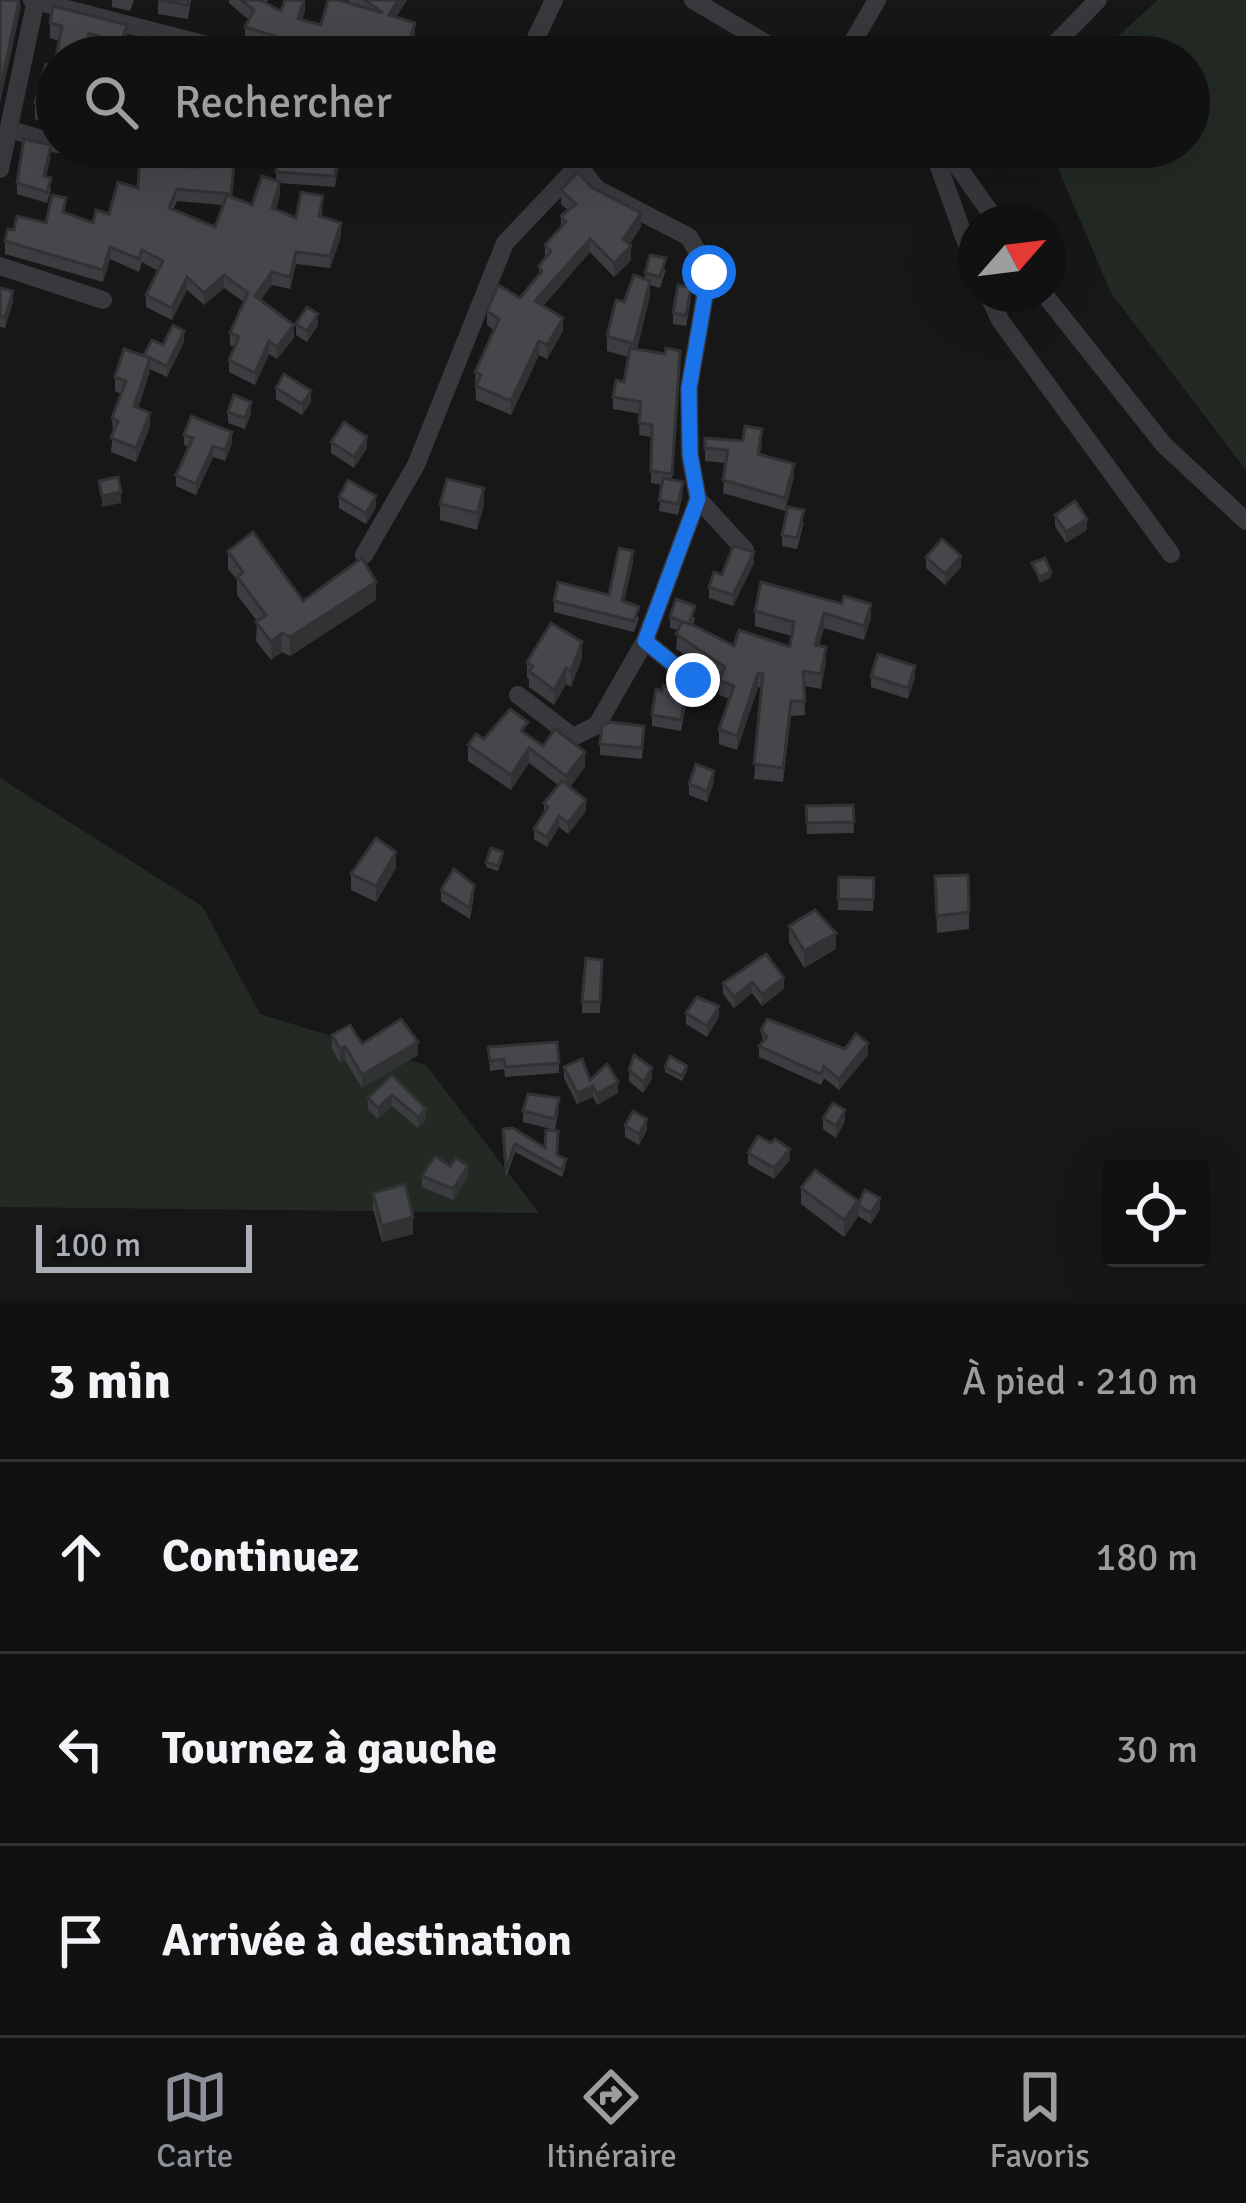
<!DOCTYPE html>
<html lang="fr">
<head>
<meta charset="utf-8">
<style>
  body { margin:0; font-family:Signika,sans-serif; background:#1e1f20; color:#f1f3f6 }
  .controls { position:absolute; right:36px; bottom:36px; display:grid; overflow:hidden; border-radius:12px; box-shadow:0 12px 48px #0002 }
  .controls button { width:108px; height:108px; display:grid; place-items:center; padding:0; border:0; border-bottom:3px solid #303132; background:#111112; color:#f1f3f6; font:60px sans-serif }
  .compass { position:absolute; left:958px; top:204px; width:108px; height:108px; border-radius:50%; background:#111112; box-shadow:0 12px 48px #0002; rotate:62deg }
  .scale { position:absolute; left:36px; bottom:30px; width:216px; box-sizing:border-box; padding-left:12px; border:6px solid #aaaeb7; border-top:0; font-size:33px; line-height:42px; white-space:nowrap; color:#aaaeb7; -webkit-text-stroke:9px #121213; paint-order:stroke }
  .stop { position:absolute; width:36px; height:36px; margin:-27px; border:9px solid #1a73e8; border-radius:50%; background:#fff }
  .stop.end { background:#1a73e8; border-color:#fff; box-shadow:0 3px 12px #0008 }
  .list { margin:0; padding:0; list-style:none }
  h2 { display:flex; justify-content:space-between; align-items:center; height:156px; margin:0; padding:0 48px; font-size:51px }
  h2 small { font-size:39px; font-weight:400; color:#9c9d9f }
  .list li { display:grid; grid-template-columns:78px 1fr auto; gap:36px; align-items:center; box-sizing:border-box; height:192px; padding:0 48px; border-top:3px solid #303132 }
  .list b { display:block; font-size:45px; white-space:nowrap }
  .list em { font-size:39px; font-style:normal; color:#9c9d9f }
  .icon { flex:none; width:66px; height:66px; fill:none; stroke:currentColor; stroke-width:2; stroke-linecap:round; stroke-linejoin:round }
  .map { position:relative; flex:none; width:1246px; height:1303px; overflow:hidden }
  .search { position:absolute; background:#111112; box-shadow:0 12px 48px #0002; left:36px; right:36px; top:36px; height:132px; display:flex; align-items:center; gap:30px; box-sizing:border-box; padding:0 42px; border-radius:66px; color:#9c9d9f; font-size:45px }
  .sheet { height:732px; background:#111112 }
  nav { display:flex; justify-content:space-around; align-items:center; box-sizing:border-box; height:168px; border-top:3px solid #303132; background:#111112; font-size:33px; color:#9c9d9f }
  nav a { display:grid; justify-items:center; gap:6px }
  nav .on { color:#8c9099 }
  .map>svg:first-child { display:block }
  .green { fill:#232a24 }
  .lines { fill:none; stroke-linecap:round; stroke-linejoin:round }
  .minor { stroke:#38393d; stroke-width:18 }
  .wall { fill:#3c3d40; fill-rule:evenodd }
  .shaded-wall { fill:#313234 }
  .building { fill:#46474b; stroke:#313234; stroke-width:3 }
  .route { stroke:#1a73e8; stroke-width:15 }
</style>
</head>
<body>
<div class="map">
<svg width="1246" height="1303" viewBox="0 0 1246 1303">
  <rect width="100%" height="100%" fill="#171718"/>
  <!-- green -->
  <g class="green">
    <polygon points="1158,0 1246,0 1246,470 1111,293 1049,147 1189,147 1189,57 1095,57"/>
    <polygon points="0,778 202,906 260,1014 426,1065 539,1213 0,1207"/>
  </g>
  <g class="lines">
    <!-- minor -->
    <g class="minor">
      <polyline points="32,0 254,57"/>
      <polyline points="693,0 789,57"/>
      <polyline points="527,57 554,0"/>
      <polyline points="844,57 877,0"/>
      <polyline points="1042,57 1098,0"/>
      <polyline points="9,129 57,144"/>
      <polyline points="69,147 167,159"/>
      <polyline points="932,147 976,270"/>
      <polyline points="944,147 997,222"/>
      <polyline points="0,169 36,0"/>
      <polyline points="0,266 103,300"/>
      <polyline points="988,294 1000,320 1171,554"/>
      <polyline points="1044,294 1164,445 1246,521"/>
      <polyline points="698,499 745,550"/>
      <polyline points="364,555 416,465 505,243 577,167"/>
      <polyline points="645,641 693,680"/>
      <polyline points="518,695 573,737 597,725 645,641 698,499 690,455 689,388 709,272 689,237 597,189 564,147"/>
    </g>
  </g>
  <!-- wall -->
  <g class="wall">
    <polygon points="112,0 134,0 130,11 112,7"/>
    <polygon points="158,0 191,0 188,19 158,14"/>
    <polygon points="229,0 268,0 266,3 281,11 305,0 305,11 302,20 321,25 353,4 347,0 407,0 396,17 415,37 409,57 302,57 245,40 245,27 249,20 229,3"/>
    <polygon points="50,23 127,41 122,57 116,57 89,48 57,57 57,126 35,119 35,103 54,67 59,41 50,38"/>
    <polygon points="51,156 46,176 51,189 47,203 17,194 17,183"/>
    <path d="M166 166 234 176 232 197 252 205 276 181V172L338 167 335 187 280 183V194L276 210 296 218 323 209 321 217 341 236 330 268 296 264 290 289 272 285 260 300 294 338 277 359 269 354 255 385 229 372V360L235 347 230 345V333L244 302 224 288 204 305 187 290 172 320 146 307V295L158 271 142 262 139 272 110 259 103 282 5 254V241L14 230 46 223 66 213 93 223 109 214ZM177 201 223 205 215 227 173 210Z"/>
    <polygon points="591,187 641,227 629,245 631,260 614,277 590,252 543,306 563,331 547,359 539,355 511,415 476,400 475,372 494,330 487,325 487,311 520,298 539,275 539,266 545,259 545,245 561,228 561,216 568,210 561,204 561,190"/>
    <polygon points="666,269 660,288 650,285 650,296 637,349 665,354 672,480 683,493 678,515 659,511 662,485 651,483 651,437 639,435 640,414 613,409 613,397 624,382 628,357 607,351 607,336 624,302 645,280 645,273"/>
    <polygon points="0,288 13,302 5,328 0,327"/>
    <polygon points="691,299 686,326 673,324 673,313"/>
    <polygon points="296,324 318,325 307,342 296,335"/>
    <polygon points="184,342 167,377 150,369 138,408 150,427 136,462 111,452 113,433 112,418 121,394 115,391 115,377 163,345"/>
    <polygon points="276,388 311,402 302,415 276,399"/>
    <polygon points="228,412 251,413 245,429 228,423"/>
    <polygon points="184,435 232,443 225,461 213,457 196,495 176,486 176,475 189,447 184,445"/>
    <polygon points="705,438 762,442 760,454 794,477 785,511 723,493 725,463 705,461"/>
    <polygon points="331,442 367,448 354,468 331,453"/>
    <polygon points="339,497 376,507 366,524 339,508"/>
    <polygon points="440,504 484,505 477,530 440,520"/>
    <polygon points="1055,515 1087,530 1066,543 1055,526"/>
    <polygon points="804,522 797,549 782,546 782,535"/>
    <polygon points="228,551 303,601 376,600 290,656 282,652 271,660 256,641 257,621 237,595 237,580 228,569"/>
    <polygon points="926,557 961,567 945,585 926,568"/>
    <polygon points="633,562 624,601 639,618 634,632 554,612 554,601 609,595"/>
    <polygon points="754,563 733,606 709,598 709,587 722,575"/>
    <polygon points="761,582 871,618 864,640 824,628 819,646 826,662 821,689 804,686 805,715 791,716 783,782 754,779 762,688 758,687 737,750 719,744 719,729 730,699 719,695 720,678 676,649 678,630 670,628 670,617 695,617 693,625 734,646 790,647 792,636 755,626 755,611"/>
    <polygon points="582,658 571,687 566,684 554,705 529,687 529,679 527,677 527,662"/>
    <polygon points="871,676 915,677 908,699 871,687"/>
    <polygon points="686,705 681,731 652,726 652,715"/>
    <polygon points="528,735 543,746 585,767 570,787 586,811 568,834 559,827 547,847 534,839 534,829 544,814 544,803 558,785 529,763 511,790 468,761 468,745 484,739"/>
    <polygon points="644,737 642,759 600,755 600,744"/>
    <polygon points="714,782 707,802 689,795 689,784"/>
    <polygon points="853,805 854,833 807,834 806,806"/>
    <polygon points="503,858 498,871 486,867 486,862"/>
    <polygon points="396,868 376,902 351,890 351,874"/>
    <polygon points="935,876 969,912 969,929 937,933"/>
    <polygon points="839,877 874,878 873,911 838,910"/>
    <polygon points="441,890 474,896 470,919 441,901"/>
    <polygon points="789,926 836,949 804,968 789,942"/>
    <polygon points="766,954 784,989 762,1006 752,993 734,1008 723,994 723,983"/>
    <polygon points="602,960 600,1013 582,1013 582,1002"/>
    <polygon points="686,1013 719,1017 707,1037 686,1024"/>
    <polygon points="761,1030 845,1049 868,1055 839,1090 824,1078 821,1085 759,1057 759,1046 763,1042"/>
    <polygon points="332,1035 362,1044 418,1055 362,1088 345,1060 340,1063 332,1048"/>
    <polygon points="488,1047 559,1063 559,1073 505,1077 504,1069 490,1071"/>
    <polygon points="564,1067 590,1080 618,1093 597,1105 593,1097 577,1104 564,1078"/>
    <polygon points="665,1067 687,1071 682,1081 665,1072"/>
    <polygon points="629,1070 652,1079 643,1093 629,1081"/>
    <polygon points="392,1075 426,1120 418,1128 392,1106 378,1119 368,1109 368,1098"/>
    <polygon points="559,1109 555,1130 523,1122 523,1111"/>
    <polygon points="823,1118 845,1121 836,1138 823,1129"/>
    <polygon points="625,1126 647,1130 639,1145 625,1137"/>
    <polygon points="503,1129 558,1155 566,1166 562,1177 515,1152 506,1178"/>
    <polygon points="771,1143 790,1160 774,1179 748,1164 748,1153"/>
    <polygon points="422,1176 468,1177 453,1200 422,1187"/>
    <polygon points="801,1188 858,1201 880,1209 871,1224 858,1216 844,1237 801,1204"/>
    <polygon points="373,1193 413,1234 382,1242 373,1209"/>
  </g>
  <!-- shaded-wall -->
  <g class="shaded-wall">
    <polygon points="19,0 21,7 0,104 0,90"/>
    <polygon points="304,0 305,11 298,32 298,19"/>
    <polygon points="398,0 407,0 389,28 389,15"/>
    <polygon points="415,23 415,37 409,57 406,57"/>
    <polygon points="127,25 127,41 121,57 121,43"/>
    <polygon points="89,33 89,48 86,57 81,57"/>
    <polygon points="280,182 280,194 272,220 272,208"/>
    <polygon points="641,213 641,227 623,253 623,239"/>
    <polygon points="341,223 341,236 330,268 330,256"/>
    <polygon points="590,239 590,252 535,315 535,301"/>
    <polygon points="631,246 631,260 614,277 614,263"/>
    <polygon points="110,247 110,259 103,282 103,270"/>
    <polygon points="296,252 296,264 290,289 290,277"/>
    <polygon points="272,272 272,285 255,308 255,296"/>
    <polygon points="224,275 224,288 204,305 204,293"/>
    <polygon points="187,277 187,290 172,320 172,308"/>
    <polygon points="650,281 650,296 634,359 634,344"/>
    <polygon points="13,291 13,302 5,328 5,317"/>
    <polygon points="318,314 318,325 307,342 307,331"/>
    <polygon points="563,318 563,331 547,359 547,345"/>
    <polygon points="294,325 294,338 277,359 277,347"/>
    <polygon points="184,331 184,342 167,377 167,366"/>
    <polygon points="269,341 269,354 255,385 255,373"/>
    <polygon points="539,341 539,355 511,415 511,401"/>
    <polygon points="150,358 150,372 134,420 134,406"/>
    <polygon points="311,391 311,402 302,415 302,404"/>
    <polygon points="251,402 251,413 245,429 245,418"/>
    <polygon points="150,413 150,427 136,462 136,448"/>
    <polygon points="232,432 232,443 225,461 225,450"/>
    <polygon points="367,437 367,448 354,468 354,457"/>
    <polygon points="213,446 213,457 196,495 196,484"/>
    <polygon points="794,464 794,477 785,511 785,498"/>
    <polygon points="484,488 484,505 477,530 477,513"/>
    <polygon points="121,492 121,503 102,507 102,496"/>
    <polygon points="376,496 376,507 366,524 366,513"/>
    <polygon points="1087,519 1087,530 1066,543 1066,532"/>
    <polygon points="633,551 633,562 622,611 622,601"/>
    <polygon points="754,552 754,563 733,606 733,595"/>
    <polygon points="961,556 961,567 945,585 945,574"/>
    <polygon points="1051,572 1051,578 1039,583 1039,577"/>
    <polygon points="376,582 376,600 290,656 290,637"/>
    <polygon points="871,604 871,618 864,640 864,626"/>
    <polygon points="824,613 824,628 815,660 815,645"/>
    <polygon points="282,633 282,652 271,660 271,642"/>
    <polygon points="582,642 582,658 571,687 571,671"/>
    <polygon points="826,647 826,662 821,689 821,674"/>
    <polygon points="915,666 915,677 908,699 908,688"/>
    <polygon points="566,668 566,684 554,705 554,690"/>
    <polygon points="758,673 758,687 737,750 737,736"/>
    <polygon points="791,701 791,716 783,782 783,768"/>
    <polygon points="529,748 529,763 511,790 511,775"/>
    <polygon points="585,752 585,767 566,792 566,776"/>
    <polygon points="714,771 714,782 707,802 707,791"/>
    <polygon points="586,800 586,811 568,834 568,823"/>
    <polygon points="559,816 559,827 547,847 547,837"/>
    <polygon points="396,852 396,868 376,902 376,886"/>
    <polygon points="836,933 836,949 804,968 804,951"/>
    <polygon points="784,978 784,989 762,1006 762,994"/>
    <polygon points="752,982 752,993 734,1008 734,997"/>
    <polygon points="719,1006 719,1017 707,1037 707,1026"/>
    <polygon points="418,1042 418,1055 362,1088 362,1075"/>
    <polygon points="868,1043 868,1055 839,1090 839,1079"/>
    <polygon points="345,1046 345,1060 340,1063 340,1049"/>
    <polygon points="652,1068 652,1079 643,1093 643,1082"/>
    <polygon points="618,1082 618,1093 597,1105 597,1094"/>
    <polygon points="593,1086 593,1097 577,1104 577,1093"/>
    <polygon points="392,1095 392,1106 378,1119 378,1108"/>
    <polygon points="426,1109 426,1120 418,1128 418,1117"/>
    <polygon points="845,1110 845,1121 836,1138 836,1126"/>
    <polygon points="647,1119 647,1130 639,1145 639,1134"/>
    <polygon points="790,1149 790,1160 774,1179 774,1168"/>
    <polygon points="468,1166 468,1177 453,1200 453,1189"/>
    <polygon points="880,1198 880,1209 871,1224 871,1213"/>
    <polygon points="858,1201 858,1217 844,1237 844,1220"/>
    <polygon points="413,1217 413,1234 382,1242 382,1226"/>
  </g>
  <!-- building -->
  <g class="building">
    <polygon points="0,0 19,0 0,90"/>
    <polygon points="158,0 188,0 188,5"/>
    <polygon points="241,0 260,0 281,11 285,0 304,0 298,19 321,25 328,0 338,0 383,13 365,0 398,0 389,15 415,23 406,51 395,48 392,57 323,57 325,51 245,27 254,10"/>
    <polygon points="53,6 127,25 121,43 89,33 81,57 57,57 57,110 35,103 46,64 54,67 62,26 50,23"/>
    <polygon points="150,36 167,41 161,57 132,57 136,45 147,48"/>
    <polygon points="189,43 239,56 239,57 178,57 180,45"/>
    <polygon points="24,139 51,145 44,176 51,178 47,192 17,183"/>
    <polygon points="278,152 338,156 335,176 276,172"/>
    <polygon points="140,157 166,160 166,166 197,167 198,159 234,164 231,194 177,189 169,208 215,227 227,195 252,205 262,176 280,182 272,208 296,218 301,192 323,196 319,216 341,223 330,256 296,252 290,277 272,272 255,296 294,325 277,347 269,341 255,373 229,360 239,337 230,333 248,293 224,275 204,293 187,277 172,308 146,295 163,261 142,250 139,259 110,247 103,270 5,241 8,229 14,230 17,216 46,223 52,195 66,198 63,212 93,223 96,210 109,214 118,182 138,188"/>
    <polygon points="578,172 591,187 641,213 623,239 631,246 614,263 590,239 535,301 563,318 547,345 539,341 511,401 476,386 481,375 475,372 499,319 487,311 498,285 520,298 542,271 539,266 551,251 545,245 566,222 561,216 576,204 561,190"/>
    <polygon points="650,255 666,258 660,277 645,273"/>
    <polygon points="634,275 650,281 634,344 607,336 616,300 624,302"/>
    <polygon points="678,285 691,288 686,315 673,313"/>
    <polygon points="0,288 13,291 5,317 0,316"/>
    <polygon points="307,307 318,314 307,331 296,324"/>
    <polygon points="173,325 184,331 167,366 144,355 152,340 163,345"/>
    <polygon points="630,348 665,354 666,348 680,351 672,474 651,471 652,425 639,423 641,402 613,397 616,380 624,382"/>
    <polygon points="124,349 150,358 134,406 150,413 136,448 111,438 118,421 112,418 126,381 115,377"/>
    <polygon points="284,374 311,391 302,404 276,388"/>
    <polygon points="234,395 251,402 245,418 228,412"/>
    <polygon points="191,416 232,432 225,450 213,446 196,484 176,475 193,438 184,435"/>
    <polygon points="344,422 367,437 354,457 331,442"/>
    <polygon points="745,426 762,429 758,454 794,464 785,498 723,480 728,450 705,448 705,438 743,441"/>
    <polygon points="118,477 121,492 102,496 99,481"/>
    <polygon points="663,478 683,482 678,504 659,500"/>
    <polygon points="447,479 484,488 477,513 440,504"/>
    <polygon points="348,480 376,496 366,513 339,497"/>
    <polygon points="1075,501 1087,519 1066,532 1055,515"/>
    <polygon points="788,507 804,510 797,538 782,535"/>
    <polygon points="253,532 303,601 362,558 376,582 290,637 282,633 271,642 256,622 266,615 237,577 243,572 228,551"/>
    <polygon points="942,539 961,556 945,574 926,557"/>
    <polygon points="733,546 754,552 733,595 709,587 714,572 722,575"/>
    <polygon points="619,548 633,551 622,601 639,607 634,621 554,601 558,582 609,595"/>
    <polygon points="1045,558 1051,572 1039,577 1032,563"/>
    <polygon points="761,582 842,604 844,596 871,604 864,626 824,613 815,645 826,647 821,674 803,671 805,701 791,701 783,768 754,764 763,674 758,673 737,736 719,729 734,686 719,680 725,667 676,634 683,620 734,646 739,630 790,647 794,622 755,611"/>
    <polygon points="676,599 695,606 689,624 670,617"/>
    <polygon points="551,623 582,642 571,671 566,668 554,690 529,671 533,666 527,662"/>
    <polygon points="878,654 915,666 908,688 871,676"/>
    <polygon points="663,685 686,694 681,720 652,715 656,689 662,691"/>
    <polygon points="510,709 528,722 521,731 543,746 555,729 585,752 566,776 529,748 511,775 468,745 476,734 484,739"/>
    <polygon points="610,722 644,726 642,748 600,744 602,726"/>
    <polygon points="696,764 714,771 707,791 689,784"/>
    <polygon points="562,781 586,800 568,823 559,816 547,837 534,829 548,807 544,803"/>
    <polygon points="853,805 854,822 807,823 806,806"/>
    <polygon points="376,838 396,852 376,886 351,874"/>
    <polygon points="491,848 503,852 498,866 486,862"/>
    <polygon points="454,869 474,885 470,908 441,890"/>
    <polygon points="968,875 969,912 937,916 935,876"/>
    <polygon points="839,877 874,878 873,900 838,899"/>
    <polygon points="815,910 836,933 804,951 789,926"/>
    <polygon points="766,954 784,978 762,994 752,982 734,997 723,983"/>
    <polygon points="586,958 602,960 600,1002 582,1002"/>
    <polygon points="697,997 719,1006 707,1026 686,1013"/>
    <polygon points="401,1019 418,1042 362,1075 345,1046 340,1049 332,1035 350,1025 362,1044"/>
    <polygon points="767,1019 845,1049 856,1034 868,1043 839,1079 824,1067 821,1074 759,1046 767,1037 761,1030"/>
    <polygon points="557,1042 559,1063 505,1067 504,1059 490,1061 488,1047"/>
    <polygon points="634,1055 652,1068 643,1082 629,1070"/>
    <polygon points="670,1056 687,1066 682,1076 665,1067"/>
    <polygon points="582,1059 590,1080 607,1064 618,1082 597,1094 593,1086 577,1093 564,1067"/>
    <polygon points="392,1075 426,1109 418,1117 392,1095 378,1108 368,1098"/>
    <polygon points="528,1094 559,1098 555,1119 523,1111"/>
    <polygon points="833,1103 845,1110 836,1126 823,1118"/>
    <polygon points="633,1111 647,1119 639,1134 625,1126"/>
    <polygon points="513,1128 545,1148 546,1130 558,1131 557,1155 566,1159 562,1170 515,1144 506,1170 503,1129"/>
    <polygon points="758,1136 771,1143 775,1139 790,1149 774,1168 748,1153"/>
    <polygon points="435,1156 450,1166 456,1158 468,1166 453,1189 422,1176"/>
    <polygon points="815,1170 858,1201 844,1220 801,1188"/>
    <polygon points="405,1184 413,1217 382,1226 373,1193"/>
    <polygon points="865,1190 880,1198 871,1213 858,1205"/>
  </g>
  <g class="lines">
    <!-- route -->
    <polyline class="route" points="693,680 645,641 698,499 690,454 689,388 709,272"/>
  </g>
</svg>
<div class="controls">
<button><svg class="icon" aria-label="locate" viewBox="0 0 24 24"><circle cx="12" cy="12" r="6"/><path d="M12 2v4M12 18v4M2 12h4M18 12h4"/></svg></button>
</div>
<svg class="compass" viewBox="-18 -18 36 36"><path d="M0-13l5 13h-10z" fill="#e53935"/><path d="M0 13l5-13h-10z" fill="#9c9d9f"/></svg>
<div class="scale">100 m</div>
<div class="stop" style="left:709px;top:272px"></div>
<div class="stop end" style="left:693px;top:680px"></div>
<div class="search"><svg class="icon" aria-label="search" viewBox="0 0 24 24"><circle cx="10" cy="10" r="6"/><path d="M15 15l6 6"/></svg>Rechercher</div>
</div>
<section class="sheet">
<h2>3 min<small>À pied · 210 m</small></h2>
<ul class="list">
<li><svg class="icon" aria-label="ahead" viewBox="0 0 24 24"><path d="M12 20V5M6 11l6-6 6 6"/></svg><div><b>Continuez</b></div><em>180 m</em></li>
<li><svg class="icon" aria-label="left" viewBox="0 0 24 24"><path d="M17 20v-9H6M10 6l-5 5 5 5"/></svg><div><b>Tournez à gauche</b></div><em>30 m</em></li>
<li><svg class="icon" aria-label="arrive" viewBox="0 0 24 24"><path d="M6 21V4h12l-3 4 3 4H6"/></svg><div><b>Arrivée à destination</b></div></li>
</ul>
</section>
<nav>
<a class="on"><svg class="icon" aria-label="map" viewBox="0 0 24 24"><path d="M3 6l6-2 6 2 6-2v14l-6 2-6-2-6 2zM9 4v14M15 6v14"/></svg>Carte</a>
<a><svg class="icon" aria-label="directions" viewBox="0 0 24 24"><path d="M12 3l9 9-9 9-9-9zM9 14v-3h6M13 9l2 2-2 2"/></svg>Itinéraire</a>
<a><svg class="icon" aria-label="saved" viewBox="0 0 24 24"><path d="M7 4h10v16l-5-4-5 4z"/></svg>Favoris</a>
</nav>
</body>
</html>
